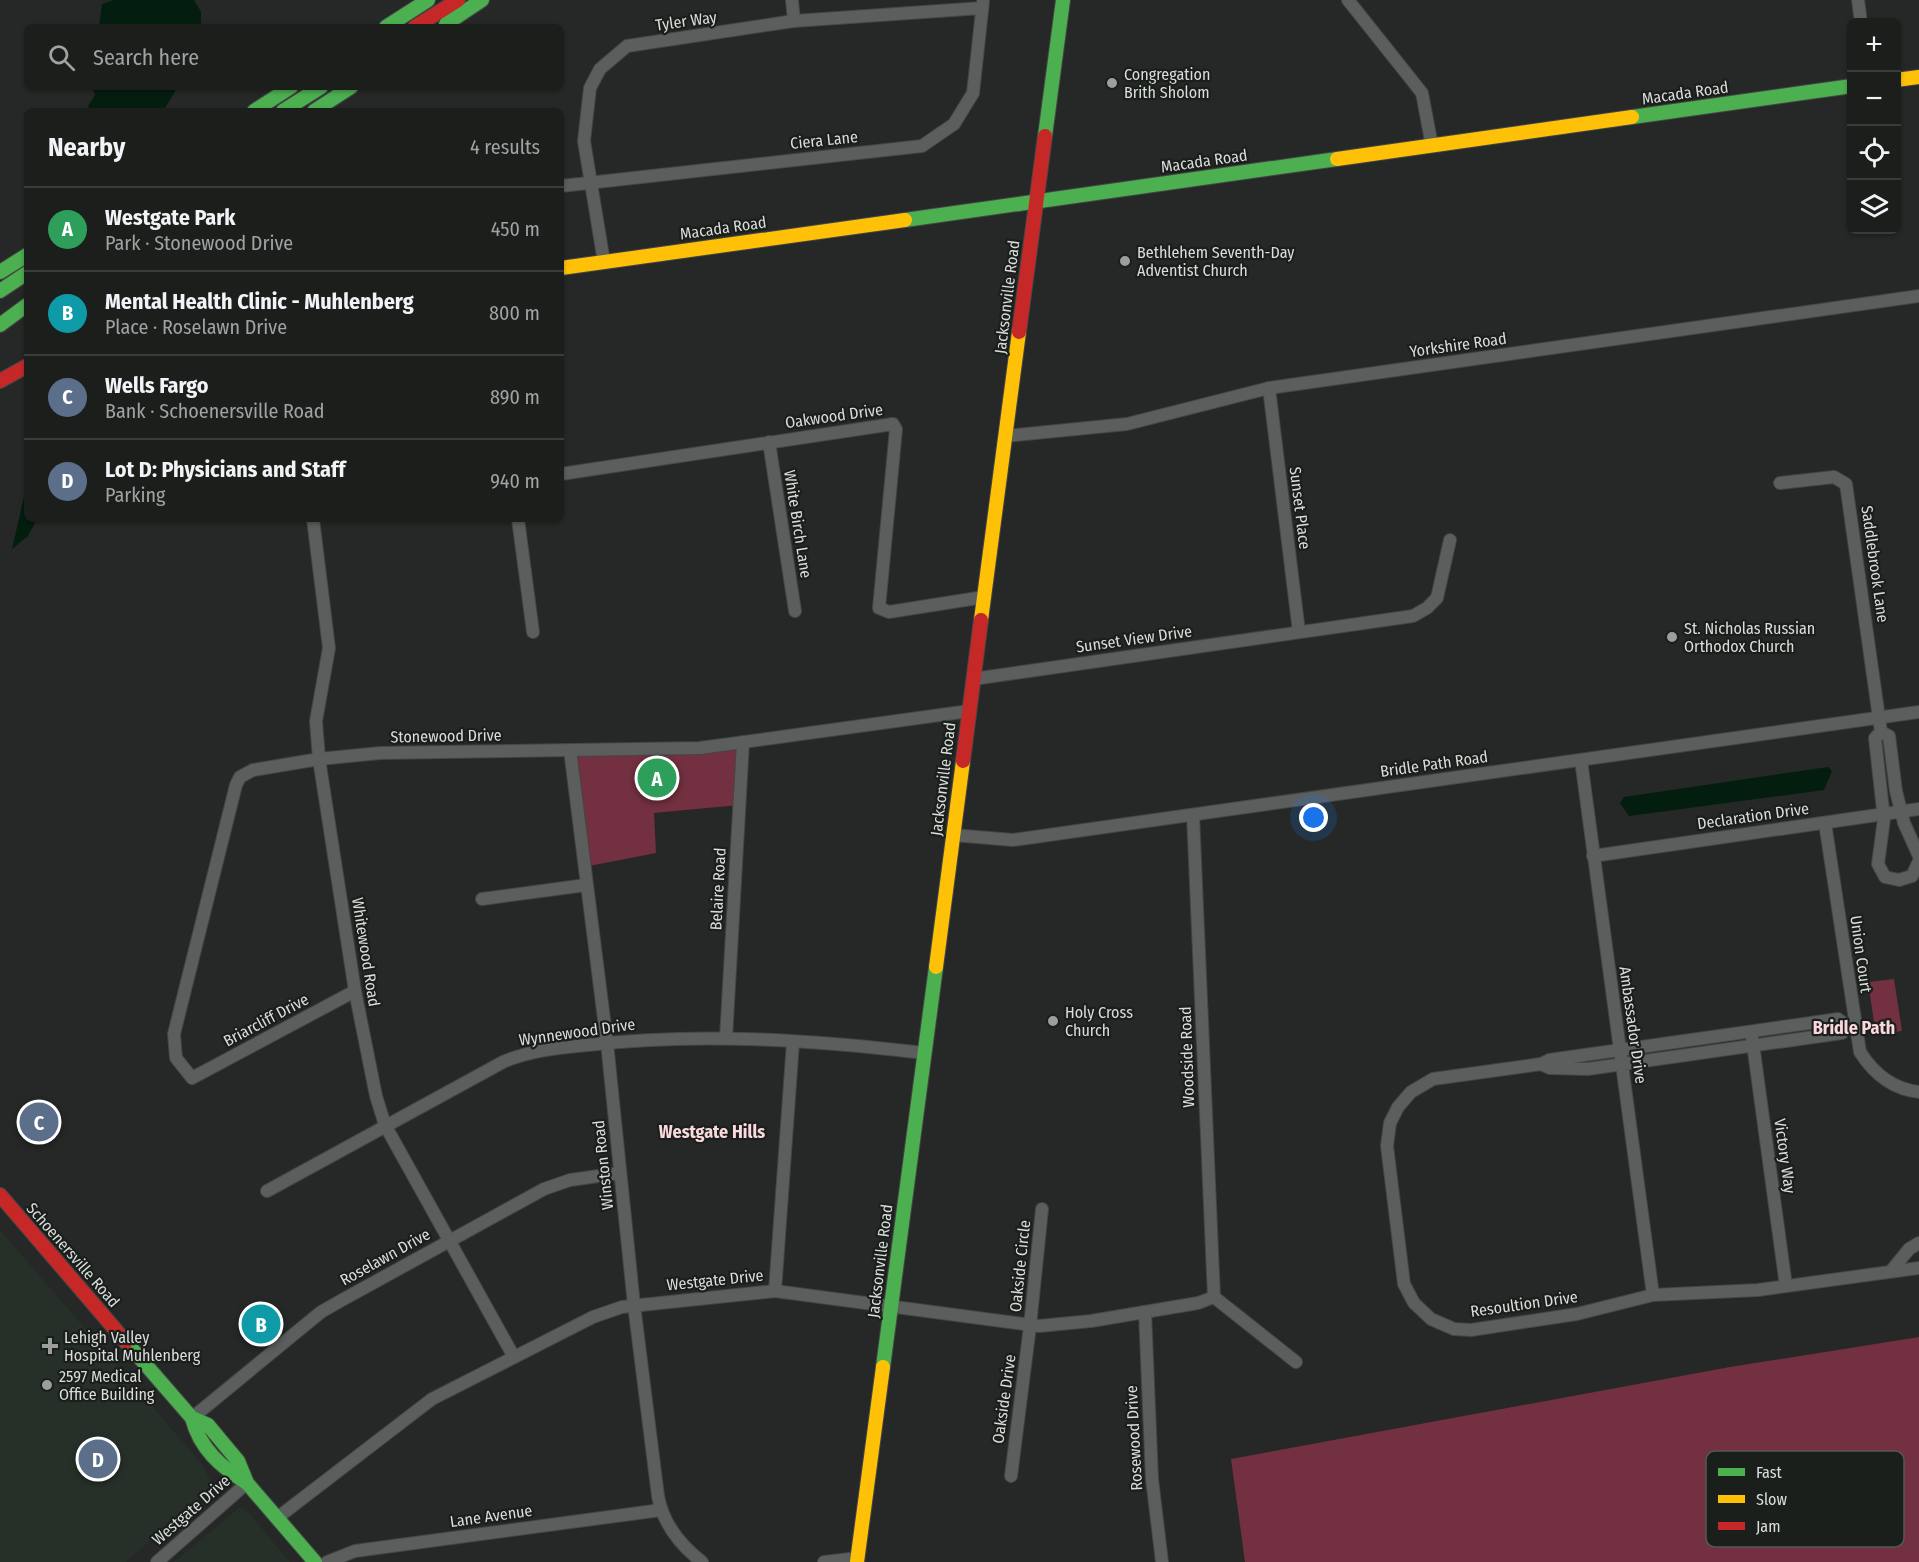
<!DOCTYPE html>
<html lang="en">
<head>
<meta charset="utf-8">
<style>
  body { margin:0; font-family:"Fira Sans Condensed",sans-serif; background:#252725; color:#f1f3f6 }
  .controls { position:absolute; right:18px; top:18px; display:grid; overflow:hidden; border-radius:9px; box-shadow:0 2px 4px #0004 }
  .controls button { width:54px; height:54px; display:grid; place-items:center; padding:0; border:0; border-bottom:2px solid #3a3c3b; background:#1c1e1c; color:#f1f3f6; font:30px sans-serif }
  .you { position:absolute; left:1314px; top:818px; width:21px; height:21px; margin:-15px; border:4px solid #fff; border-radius:50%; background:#1a73e8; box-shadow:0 0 0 9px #1a73e833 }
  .badge { display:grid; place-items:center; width:39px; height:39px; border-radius:50%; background:#1a73e8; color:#fff; font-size:20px; font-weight:700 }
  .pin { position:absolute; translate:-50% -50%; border:3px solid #fff; box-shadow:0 2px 6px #0006 }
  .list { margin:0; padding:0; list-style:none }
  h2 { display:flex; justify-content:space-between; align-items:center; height:78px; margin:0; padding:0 24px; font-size:26px }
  h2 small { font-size:20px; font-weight:400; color:#a0a2a3 }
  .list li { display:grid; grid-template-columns:39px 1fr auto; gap:18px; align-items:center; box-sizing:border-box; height:84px; padding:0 24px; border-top:2px solid #3a3c3b }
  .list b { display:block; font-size:22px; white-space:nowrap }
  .list p { margin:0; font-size:20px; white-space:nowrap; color:#a0a2a3 }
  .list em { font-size:20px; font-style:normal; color:#a0a2a3 }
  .icon { flex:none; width:33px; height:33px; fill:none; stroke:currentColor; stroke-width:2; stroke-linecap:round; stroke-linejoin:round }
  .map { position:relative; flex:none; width:1919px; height:1562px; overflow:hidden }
  .search { position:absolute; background:#1c1e1c; box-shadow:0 2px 4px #0004; left:24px; top:24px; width:540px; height:66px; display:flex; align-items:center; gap:15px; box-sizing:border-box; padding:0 21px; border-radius:9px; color:#a0a2a3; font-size:22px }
  .panel { position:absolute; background:#1c1e1c; box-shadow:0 2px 4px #0004; left:24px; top:108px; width:540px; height:414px; border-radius:9px }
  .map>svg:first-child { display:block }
  .built { fill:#263029 }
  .green { fill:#723040 }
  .water { fill:#031d0f }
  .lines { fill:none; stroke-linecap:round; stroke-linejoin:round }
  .street-casing { stroke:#434644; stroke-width:14 }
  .fast-casing { stroke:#434644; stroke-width:16 }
  .slow-casing { stroke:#434644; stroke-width:16 }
  .jam-casing { stroke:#434644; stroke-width:16 }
  .street { stroke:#5c5e5d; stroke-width:12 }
  .fast { stroke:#4caf50; stroke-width:14 }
  .slow { stroke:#ffc107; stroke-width:14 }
  .jam { stroke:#c62828; stroke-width:14 }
  .poi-dot { fill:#9b9e9c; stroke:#1a1f1c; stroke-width:2 }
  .labels { text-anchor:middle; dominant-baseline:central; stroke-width:4.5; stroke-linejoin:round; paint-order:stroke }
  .street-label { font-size:16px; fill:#dadddb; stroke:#1a1f1c }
  .poi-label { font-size:16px; fill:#dadddb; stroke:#1a1f1c; text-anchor:start }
  .neighbourhood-label { font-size:18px; font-weight:bold; fill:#fbd8dd; stroke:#1a1f1c }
  .key { fill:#1a1f1c; stroke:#545855; stroke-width:1.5 }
  .key-label { font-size:16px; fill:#dadddb }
</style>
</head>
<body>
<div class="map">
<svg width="1919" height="1562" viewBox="0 0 1919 1562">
  <rect width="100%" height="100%" fill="#252826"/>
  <!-- built -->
  <g class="built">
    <polygon points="0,1230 201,1463 213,1485 126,1562 0,1562"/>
    <polygon points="239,1508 243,1508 253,1518 290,1562 174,1562"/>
  </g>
  <!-- green -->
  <g class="green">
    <polygon points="743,742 739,805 654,813 656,853 584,867 570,750"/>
    <polygon points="1894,979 1902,1031 1876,1035 1868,982"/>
    <polygon points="1919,1337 1919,1562 1245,1562 1231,1459 1730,1367"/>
  </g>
  <!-- water -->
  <g class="water">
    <polygon points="114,0 194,0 201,12 201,27 99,27 102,4"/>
    <polygon points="92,87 178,87 163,111 91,111 88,106 95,95"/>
    <polygon points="27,484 27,519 37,519 28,536 12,549"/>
    <polygon points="1828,767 1832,771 1824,790 1629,816 1620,803 1624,797"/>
  </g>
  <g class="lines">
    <defs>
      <g id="street">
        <polyline points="792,0 794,21"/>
        <polyline points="1348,0 1422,93 1432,146"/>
        <polyline points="1858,0 1861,22"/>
        <polyline points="561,186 922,146 954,124 973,93 983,2"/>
        <polyline points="604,262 584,141 590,88 600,69 627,46 794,21 982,8"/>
        <polyline points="1269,388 1299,632"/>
        <polyline points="1005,436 1127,424 1269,388 1919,296"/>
        <polyline points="769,442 795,611"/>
        <polyline points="561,474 893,424 896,429 879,608 889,612 984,597"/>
        <polyline points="1780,483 1834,477 1846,484 1881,732 1875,738 1884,819 1878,864 1885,877 1899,880 1912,876 1919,861"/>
        <polyline points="313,519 329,648 316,721 319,759 355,991 376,1096 385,1125 514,1357"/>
        <polyline points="518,519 533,632"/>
        <polyline points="973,679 1413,616 1427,608 1437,598 1450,540"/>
        <polyline points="1881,732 1889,736 1896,791 1904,823 1919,856"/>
        <path d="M570 750 607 1043 634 1305 658 1496C663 1523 680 1545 702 1562"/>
        <polyline points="1581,760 1653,1295"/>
        <polyline points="1193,815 1214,1297"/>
        <path d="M1825 823 1860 1052C1874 1074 1892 1089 1919 1092"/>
        <polyline points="953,835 1013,840 1919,712"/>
        <polyline points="1593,856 1919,809"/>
        <polyline points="482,899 586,885"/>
        <polyline points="355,991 192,1078 176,1058 174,1034 236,785 240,777 253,770 319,759 380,753 700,748 969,711"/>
        <polygon points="1838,1019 1846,1025 1842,1033 1588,1069 1550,1068 1541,1064 1549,1060"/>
        <polyline points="1752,1037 1786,1286"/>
        <polyline points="726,1038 743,742"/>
        <polyline points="1541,1064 1433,1079 1411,1092 1398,1107 1390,1123 1387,1146 1404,1284 1414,1303 1431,1319 1454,1329 1471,1330 1577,1314 1653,1295 1758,1290 1919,1268"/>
        <path d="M267 1191 503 1062C530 1050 559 1048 588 1045 699 1032 813 1040 924 1053"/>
        <polyline points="1892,1270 1909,1249 1919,1243"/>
        <polyline points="775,1291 793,1042"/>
        <polyline points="1214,1297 1296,1362"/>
        <polyline points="1145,1312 1152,1479 1162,1562"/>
        <polyline points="192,1418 321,1312 342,1300 544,1189 570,1180 620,1173"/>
        <polyline points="1011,1476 1030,1326 1042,1209"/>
        <polyline points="277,1518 432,1399 593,1317 622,1307 775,1291 1039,1326 1091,1321 1198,1303 1214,1297"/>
        <polyline points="157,1562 247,1483"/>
        <polyline points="327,1562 355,1551 661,1510"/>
        <polyline points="824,1562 858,1558"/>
      </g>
      <g id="fast">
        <polyline points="446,24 482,0"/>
        <polyline points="386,27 428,0"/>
        <polyline points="254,111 291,87"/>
        <polyline points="283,111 321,87"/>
        <polyline points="314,111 351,87"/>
        <polyline points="1632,117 1852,86"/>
        <polyline points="1045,136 1063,0"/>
        <polyline points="905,220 1337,159"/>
        <polyline points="0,272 27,255"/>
        <polyline points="0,291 27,273"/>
        <polyline points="0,325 27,305"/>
        <polyline points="126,1342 192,1418 208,1425 238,1461 247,1483 315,1562"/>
        <polyline points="883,1367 936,967"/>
        <path d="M192 1418C200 1449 221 1467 247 1483"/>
      </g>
      <g id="slow">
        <polyline points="1896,80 1919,77"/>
        <polyline points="1337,159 1632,117"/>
        <polyline points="561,268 905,220"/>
        <polyline points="981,620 1019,332"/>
        <polyline points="936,967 963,761"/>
        <polyline points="857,1562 883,1367"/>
      </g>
      <g id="jam">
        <polyline points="415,27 458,0"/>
        <polyline points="1019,332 1045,136"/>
        <polyline points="0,381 27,366"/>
        <polyline points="963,761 981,620"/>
        <polyline points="0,1195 126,1342"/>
      </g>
    </defs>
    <!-- street casing -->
    <use href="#street" class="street-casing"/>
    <!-- fast casing -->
    <use href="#fast" class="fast-casing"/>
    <!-- slow casing -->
    <use href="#slow" class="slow-casing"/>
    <!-- jam casing -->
    <use href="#jam" class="jam-casing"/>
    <!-- street -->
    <use href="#street" class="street"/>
    <!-- fast -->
    <use href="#fast" class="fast"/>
    <!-- slow -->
    <use href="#slow" class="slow"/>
    <!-- jam -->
    <use href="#jam" class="jam"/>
  </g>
  <!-- markers -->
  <g class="poi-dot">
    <circle cx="1112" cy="83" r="6"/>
    <circle cx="1125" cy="261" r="6"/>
    <circle cx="1672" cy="637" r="6"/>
    <circle cx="1053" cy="1021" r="6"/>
    <path d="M47 1337h6v6h6v6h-6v6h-6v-6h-6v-6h6z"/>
    <circle cx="47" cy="1385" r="6"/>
  </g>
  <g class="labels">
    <!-- street labels -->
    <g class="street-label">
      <text transform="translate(686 21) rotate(-8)">Tyler Way</text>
      <text transform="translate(1685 93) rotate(-8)">Macada Road</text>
      <text transform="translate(824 140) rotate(-6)">Ciera Lane</text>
      <text transform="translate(1204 161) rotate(-8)">Macada Road</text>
      <text transform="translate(723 228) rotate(-8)">Macada Road</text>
      <text transform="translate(1007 297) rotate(-83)">Jacksonville Road</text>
      <text transform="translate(1458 345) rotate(-8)">Yorkshire Road</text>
      <text transform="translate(834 416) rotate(-8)">Oakwood Drive</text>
      <text transform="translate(1300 508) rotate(83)">Sunset Place</text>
      <text transform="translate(798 524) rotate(81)">White Birch Lane</text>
      <text transform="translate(1875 564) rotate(82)">Saddlebrook Lane</text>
      <text transform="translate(1134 639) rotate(-8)">Sunset View Drive</text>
      <text transform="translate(446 736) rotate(-1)">Stonewood Drive</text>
      <text transform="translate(1434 764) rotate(-8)">Bridle Path Road</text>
      <text transform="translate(943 779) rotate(-83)">Jacksonville Road</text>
      <text transform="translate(1753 816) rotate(-8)">Declaration Drive</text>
      <text transform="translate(718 889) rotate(-87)">Belaire Road</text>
      <text transform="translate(366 952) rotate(81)">Whitewood Road</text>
      <text transform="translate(1861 954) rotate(82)">Union Court</text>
      <text transform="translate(266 1020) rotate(-28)">Briarcliff Drive</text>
      <text transform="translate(1633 1025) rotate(82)">Ambassador Drive</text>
      <text transform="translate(577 1032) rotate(-8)">Wynnewood Drive</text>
      <text transform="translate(1187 1057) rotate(-92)">Woodside Road</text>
      <text transform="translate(1785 1156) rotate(82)">Victory Way</text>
      <text transform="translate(603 1165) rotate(-96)">Winston Road</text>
      <text transform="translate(73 1255) rotate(49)">Schoenersville Road</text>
      <text transform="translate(385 1257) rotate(-29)">Roselawn Drive</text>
      <text transform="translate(880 1261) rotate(-83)">Jacksonville Road</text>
      <text transform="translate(1020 1266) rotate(-84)">Oakside Circle</text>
      <text transform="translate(715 1280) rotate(-6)">Westgate Drive</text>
      <text transform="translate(1524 1304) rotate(-8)">Resoultion Drive</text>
      <text transform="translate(1004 1399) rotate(-82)">Oakside Drive</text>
      <text transform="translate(1134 1438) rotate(-93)">Rosewood Drive</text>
      <text transform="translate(191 1510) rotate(-41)">Westgate Drive</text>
      <text transform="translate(491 1516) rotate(-8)">Lane Avenue</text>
    </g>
    <!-- poi labels -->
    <g class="poi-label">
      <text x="1124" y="74">Congregation<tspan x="1124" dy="18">Brith Sholom</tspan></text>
      <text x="1137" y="252">Bethlehem Seventh-Day<tspan x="1137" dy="18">Adventist Church</tspan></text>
      <text x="1684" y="628">St. Nicholas Russian<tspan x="1684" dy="18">Orthodox Church</tspan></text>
      <text x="1065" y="1012">Holy Cross<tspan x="1065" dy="18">Church</tspan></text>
      <text x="64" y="1337">Lehigh Valley<tspan x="64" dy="18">Hospital Muhlenberg</tspan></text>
      <text x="59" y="1376">2597 Medical<tspan x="59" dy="18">Office Building</tspan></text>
    </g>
    <!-- neighbourhood labels -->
    <g class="neighbourhood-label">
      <text x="1854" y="1028">Bridle Path</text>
      <text x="712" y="1132">Westgate Hills</text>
    </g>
  </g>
  <!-- legend -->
  <rect x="1706" y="1451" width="198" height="96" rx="9" class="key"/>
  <rect x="1718" y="1468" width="27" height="8" fill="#4caf50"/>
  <rect x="1718" y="1495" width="27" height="8" fill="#ffc107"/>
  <rect x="1718" y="1522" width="27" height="8" fill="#c62828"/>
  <g class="key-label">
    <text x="1756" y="1478">Fast</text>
    <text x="1756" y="1505">Slow</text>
    <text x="1756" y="1532">Jam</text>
  </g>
</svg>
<div class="controls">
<button>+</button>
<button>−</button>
<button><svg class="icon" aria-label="locate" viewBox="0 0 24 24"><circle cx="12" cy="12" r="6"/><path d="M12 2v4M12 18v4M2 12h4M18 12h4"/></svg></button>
<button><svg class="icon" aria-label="layers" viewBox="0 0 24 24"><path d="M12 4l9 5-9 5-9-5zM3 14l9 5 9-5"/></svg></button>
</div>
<div class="you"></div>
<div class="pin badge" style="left:657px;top:778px;background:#2e9e5b">A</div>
<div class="pin badge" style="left:261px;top:1324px;background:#0f9aa8">B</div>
<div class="pin badge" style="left:39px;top:1122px;background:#5c6f8a">C</div>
<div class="pin badge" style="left:98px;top:1459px;background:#5c6f8a">D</div>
<div class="search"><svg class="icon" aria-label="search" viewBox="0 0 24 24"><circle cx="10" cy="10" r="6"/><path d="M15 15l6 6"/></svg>Search here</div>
<section class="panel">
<h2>Nearby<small>4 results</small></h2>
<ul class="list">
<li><span class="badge" style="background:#2e9e5b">A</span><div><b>Westgate Park</b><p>Park · Stonewood Drive</p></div><em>450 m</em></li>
<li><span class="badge" style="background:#0f9aa8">B</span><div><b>Mental Health Clinic - Muhlenberg</b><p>Place · Roselawn Drive</p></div><em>800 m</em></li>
<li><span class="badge" style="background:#5c6f8a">C</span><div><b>Wells Fargo</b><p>Bank · Schoenersville Road</p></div><em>890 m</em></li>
<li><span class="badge" style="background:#5c6f8a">D</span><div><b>Lot D: Physicians and Staff</b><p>Parking</p></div><em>940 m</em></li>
</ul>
</section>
</div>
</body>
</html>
